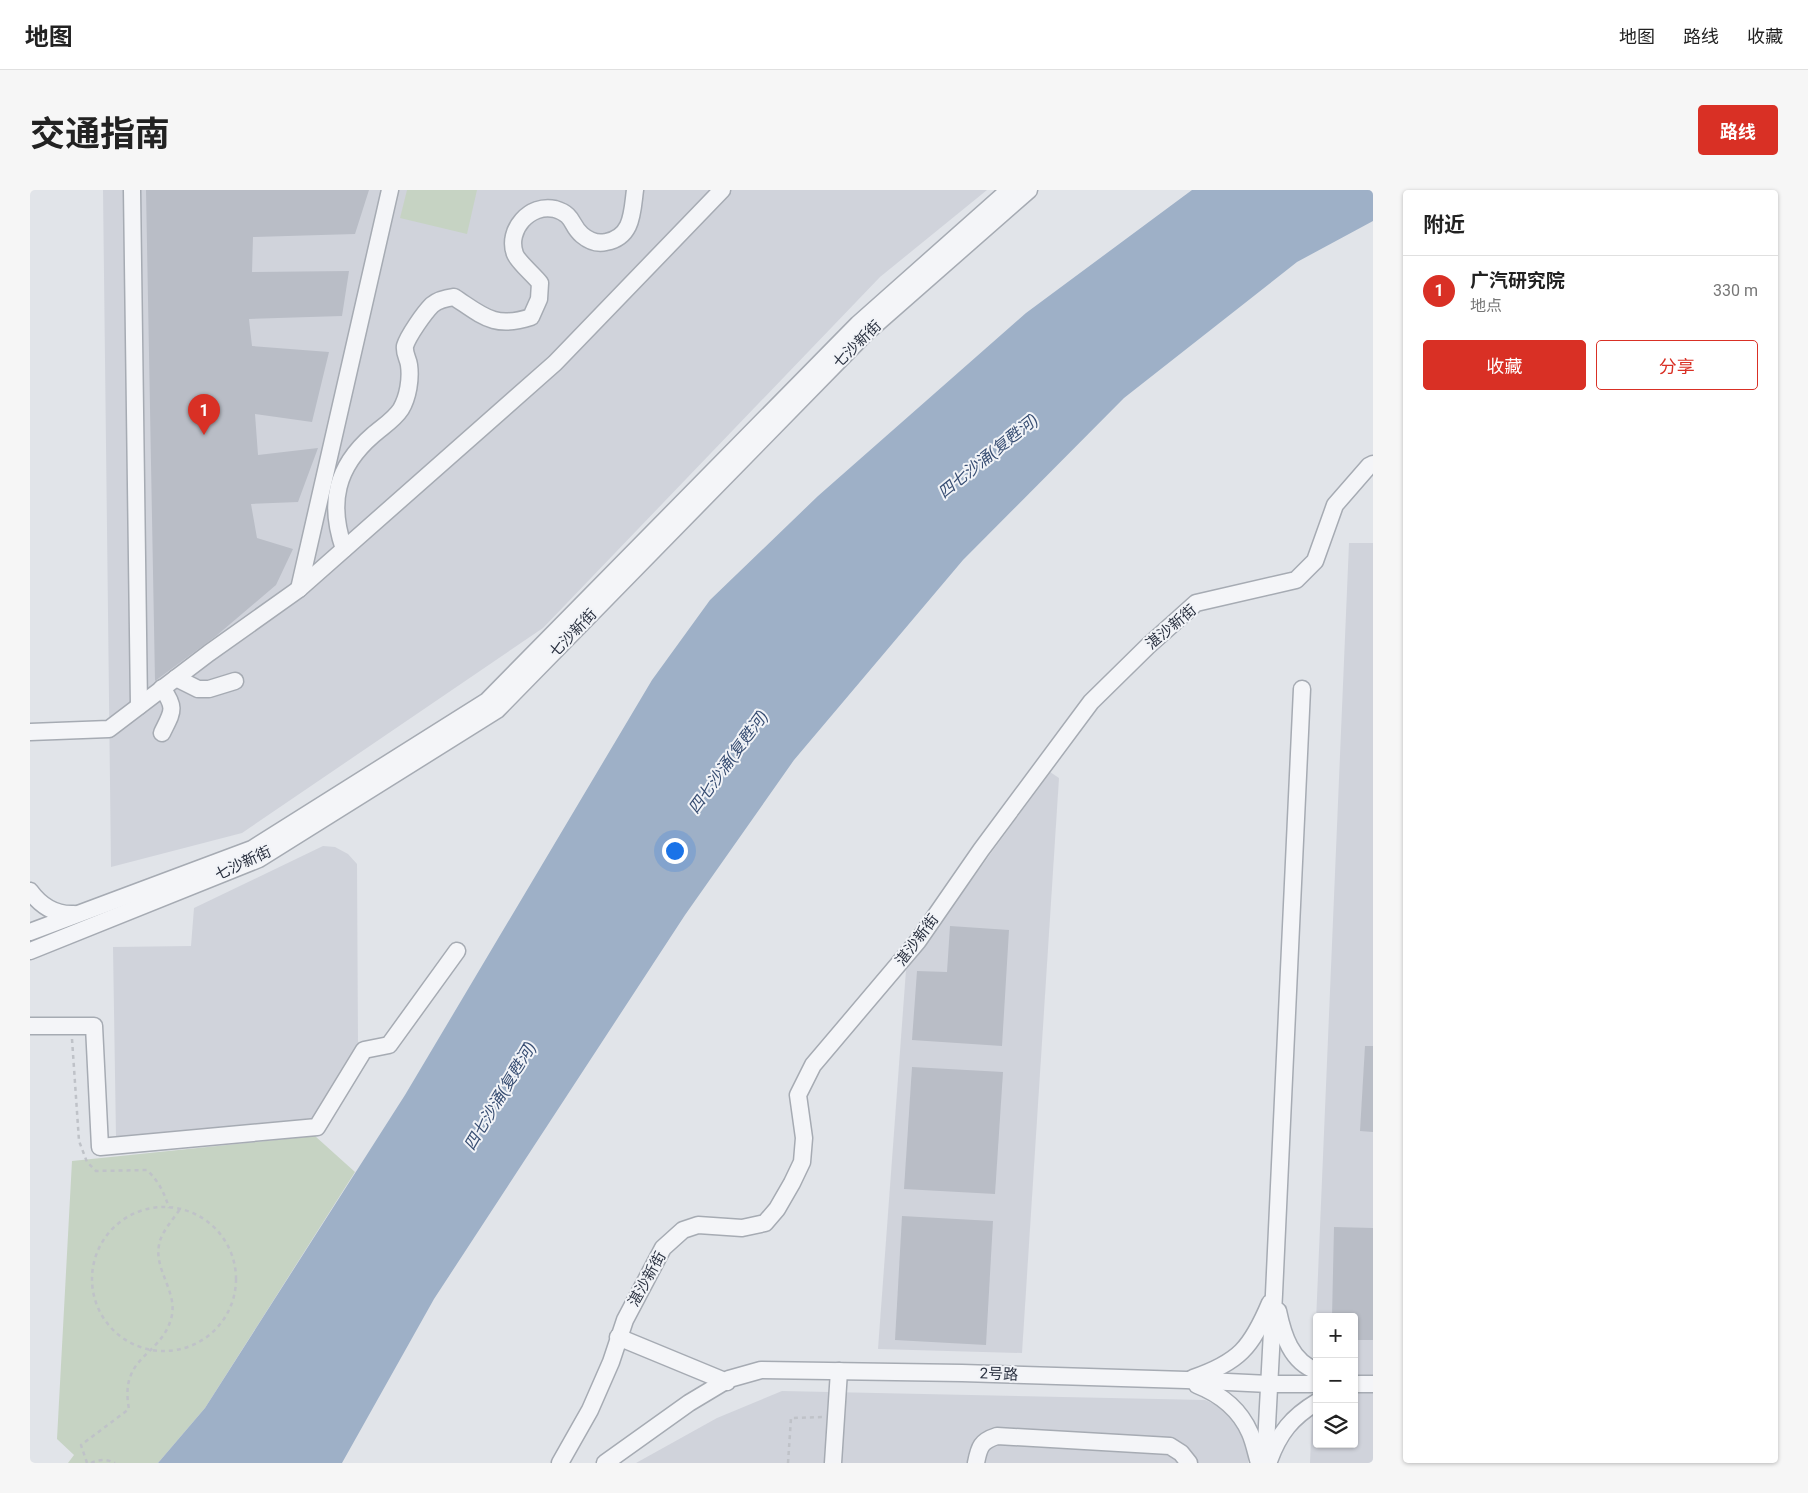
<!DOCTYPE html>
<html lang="zh">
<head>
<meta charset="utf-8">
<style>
  body { margin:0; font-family:Roboto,"Noto Sans SC",sans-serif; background:#f6f6f6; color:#222 }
  .controls { position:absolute; right:15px; bottom:15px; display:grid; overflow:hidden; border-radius:5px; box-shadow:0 1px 4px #0004 }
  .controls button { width:45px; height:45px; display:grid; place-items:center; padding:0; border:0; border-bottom:1px solid #e0e0e0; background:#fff; color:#222; font:25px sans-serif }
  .you { position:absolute; left:644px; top:660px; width:18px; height:18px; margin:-12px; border:4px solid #fff; border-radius:50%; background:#1a73e8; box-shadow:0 0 0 8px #1a73e833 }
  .badge { display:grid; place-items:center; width:32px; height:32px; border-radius:50%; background:#d93025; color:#fff; font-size:16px; font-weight:700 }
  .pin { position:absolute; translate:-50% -41px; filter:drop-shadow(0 1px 2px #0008) }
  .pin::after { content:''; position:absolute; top:26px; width:18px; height:15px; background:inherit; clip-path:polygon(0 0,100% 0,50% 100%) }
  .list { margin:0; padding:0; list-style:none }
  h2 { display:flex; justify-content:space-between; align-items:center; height:65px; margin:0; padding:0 20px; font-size:21px }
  h2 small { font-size:16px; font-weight:400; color:#767676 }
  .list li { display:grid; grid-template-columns:32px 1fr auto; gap:15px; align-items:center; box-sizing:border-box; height:70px; padding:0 20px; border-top:1px solid #e0e0e0 }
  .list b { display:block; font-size:19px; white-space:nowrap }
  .list p { margin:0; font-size:16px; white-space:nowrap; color:#767676 }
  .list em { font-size:16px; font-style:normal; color:#767676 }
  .actions { display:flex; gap:10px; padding:15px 20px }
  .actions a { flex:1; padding:11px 0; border:1px solid #d93025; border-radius:5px; text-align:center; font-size:18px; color:#d93025 }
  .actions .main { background:#d93025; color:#fff }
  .icon { flex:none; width:28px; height:28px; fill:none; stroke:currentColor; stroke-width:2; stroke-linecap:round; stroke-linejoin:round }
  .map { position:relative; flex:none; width:1343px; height:1273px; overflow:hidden; border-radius:5px }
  header { display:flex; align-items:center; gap:30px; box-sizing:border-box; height:70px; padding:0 25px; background:#fff; border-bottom:1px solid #e0e0e0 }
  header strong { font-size:24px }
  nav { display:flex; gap:28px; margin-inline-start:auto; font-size:18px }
  .intro { display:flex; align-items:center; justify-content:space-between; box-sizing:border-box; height:120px; padding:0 30px }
  h1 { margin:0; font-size:35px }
  .button { padding:12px 22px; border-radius:5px; background:#d93025; color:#fff; font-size:18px; font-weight:700 }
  main { display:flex; gap:30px; padding:0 30px }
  aside { flex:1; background:#fff; border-radius:5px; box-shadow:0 1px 4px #0004 }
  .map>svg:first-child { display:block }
  .built { fill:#d0d3db; fill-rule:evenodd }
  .green { fill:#c6d3c3 }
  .water { fill:#9eb0c7 }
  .building { fill:#b9bdc6 }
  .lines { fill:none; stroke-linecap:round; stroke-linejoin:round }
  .minor-casing { stroke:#a6abb3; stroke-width:19 }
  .path { stroke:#bfc2c8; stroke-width:2.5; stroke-dasharray:4 4; stroke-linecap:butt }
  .minor { stroke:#f4f5f8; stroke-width:16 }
  .labels { text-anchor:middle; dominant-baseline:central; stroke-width:4; stroke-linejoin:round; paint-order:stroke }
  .street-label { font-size:15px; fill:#2a3140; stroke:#f1f3f7 }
  .water-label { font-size:16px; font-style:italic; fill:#374d72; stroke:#f1f3f7 }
</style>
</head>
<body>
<header>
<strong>地图</strong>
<nav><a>地图</a><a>路线</a><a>收藏</a></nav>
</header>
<div class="intro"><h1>交通指南</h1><a class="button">路线</a></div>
<main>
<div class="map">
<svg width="1343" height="1273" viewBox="0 0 1343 1273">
  <rect width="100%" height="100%" fill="#e1e4e9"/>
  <!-- built -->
  <g class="built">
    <polygon points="73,0 957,0 850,87 513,438 212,643 81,677"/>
    <path d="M1319 353H1343V1273H1280ZM1287 1127H1324V1254H1287Z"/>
    <polygon points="1020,582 1029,588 992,1163 848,1159 876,780"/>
    <polygon points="293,656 305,657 318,664 327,674 328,854 280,934 86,947 83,757 161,756 164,718"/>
    <polygon points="752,1201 1175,1210 1191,1217 1204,1228 1219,1257 1218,1273 606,1273 687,1228"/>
  </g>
  <!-- green -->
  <g class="green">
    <polygon points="377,0 447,0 437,44 370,28"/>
    <polygon points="285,946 325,982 175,1218 128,1273 38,1273 44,1265 27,1249 42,971"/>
  </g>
  <!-- water -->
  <polygon class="water" points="1162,0 1343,0 1343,31 1267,72 1094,208 933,370 764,570 655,725 404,1109 312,1273 128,1273 175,1218 375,905 622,490 680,410 788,306 996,123"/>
  <!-- building -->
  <g class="building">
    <polygon points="116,0 339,0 325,44 223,47 222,82 319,81 312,126 219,129 222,156 299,162 282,232 225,224 228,265 288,258 268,312 221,314 227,348 263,359 246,395 186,446 125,491"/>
    <polygon points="920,736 979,740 972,856 882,850 887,781 917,782"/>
    <polygon points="1335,856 1343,856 1343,942 1330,941"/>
    <polygon points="882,877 973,882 965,1004 874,999"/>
    <polygon points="872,1026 963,1031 956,1155 865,1150"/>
    <polygon points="1304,1037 1343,1038 1343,1150 1324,1150 1324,1127 1302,1127"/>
  </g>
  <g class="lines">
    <defs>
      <g id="minor">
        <polyline points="102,0 109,516"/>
        <path d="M314 359C298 313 306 277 343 245 352 237 364 230 371 219 378 207 381 189 379 175 378 168 374 164 375 156 378 146 394 123 402 115 408 110 416 108 424 107 453 126 464 139 501 127L509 109 510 93C504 85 488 72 485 64 476 40 500 13 525 19 545 25 540 35 552 45 559 51 567 54 576 52 603 47 602 22 605 0"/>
        <polyline points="269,399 360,0"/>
        <polyline points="146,488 168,499 179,499 205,491"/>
        <polyline points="0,542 79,539 179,463 269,399 525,173 692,0"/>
        <path d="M132 543C142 522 147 519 132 498"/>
        <path d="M0 701C11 716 25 725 44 724"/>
        <polyline points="0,742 222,659 457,511 828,134 979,0"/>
        <polyline points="0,761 229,669 467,520 836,143 999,0"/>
        <polyline points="0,836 64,836 70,957 287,937 334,860 359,855 427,761"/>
        <path d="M1248 1121C1253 1145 1261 1172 1287 1181"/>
        <polyline points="588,1147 697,1192"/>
        <path d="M1163 1188C1209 1172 1221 1158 1240 1113"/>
        <polyline points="1324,1194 1343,1194"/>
        <path d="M1167 1195C1190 1204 1210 1220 1220 1243 1224 1252 1226 1263 1229 1273"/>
        <path d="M1239 1271C1249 1243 1262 1227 1287 1212"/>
        <polyline points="530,1273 560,1220 581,1172 595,1130 633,1058 653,1040 668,1035 712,1038 735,1033 747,1019 762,993 772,972 774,948 768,905 783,875 888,751 951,660 1061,512 1118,456 1166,413 1266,390 1285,371 1305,315 1339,276 1343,274"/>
        <polyline points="575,1273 659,1213 699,1189 731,1180 932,1183 1156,1190 1239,1194 1287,1194"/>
        <polyline points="803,1273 809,1181"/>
        <path d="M946 1273C949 1257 951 1251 967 1246L1140 1256 1151 1263 1159 1273"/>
        <polyline points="1235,1273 1244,1104 1272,499"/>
      </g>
    </defs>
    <!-- minor casing -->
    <use href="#minor" class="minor-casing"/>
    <!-- path -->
    <g class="path">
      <path d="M42 849 49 951 57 972 66 981 117 980C129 992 134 1002 139 1018"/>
      <circle cx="134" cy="1089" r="72"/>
      <path d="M57 1273 51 1255 99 1219C89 1166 130 1167 141 1129 149 1103 124 1081 129 1055 131 1042 143 1030 150 1019"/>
      <path d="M61 1273C69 1269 77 1269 85 1273"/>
      <polyline points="758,1273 761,1228 793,1227"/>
    </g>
    <!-- minor -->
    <use href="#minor" class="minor"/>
  </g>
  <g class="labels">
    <!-- street labels -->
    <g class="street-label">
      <text transform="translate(827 154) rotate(-44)">七沙新街</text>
      <text transform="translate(1141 437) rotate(-40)">湛沙新街</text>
      <text transform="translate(543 443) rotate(-46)">七沙新街</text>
      <text transform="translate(213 673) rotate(-25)">七沙新街</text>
      <text transform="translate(887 750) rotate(-53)">湛沙新街</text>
      <text transform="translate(617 1089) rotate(-61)">湛沙新街</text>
      <text transform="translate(969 1184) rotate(2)">2号路</text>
    </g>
    <!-- water labels -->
    <g class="water-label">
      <text transform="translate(958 266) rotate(-39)">四七沙涌(复甦河)</text>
      <text transform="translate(698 572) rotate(-54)">四七沙涌(复甦河)</text>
      <text transform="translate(470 906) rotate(-59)">四七沙涌(复甦河)</text>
    </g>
  </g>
</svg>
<div class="controls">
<button>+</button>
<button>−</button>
<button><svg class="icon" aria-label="layers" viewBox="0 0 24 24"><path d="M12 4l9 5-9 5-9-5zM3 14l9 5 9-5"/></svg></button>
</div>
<div class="you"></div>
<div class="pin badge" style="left:174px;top:245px">1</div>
</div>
<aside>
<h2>附近<small></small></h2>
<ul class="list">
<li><span class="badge">1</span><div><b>广汽研究院</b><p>地点</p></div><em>330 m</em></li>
</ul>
<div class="actions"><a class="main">收藏</a><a>分享</a></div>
</aside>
</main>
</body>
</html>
